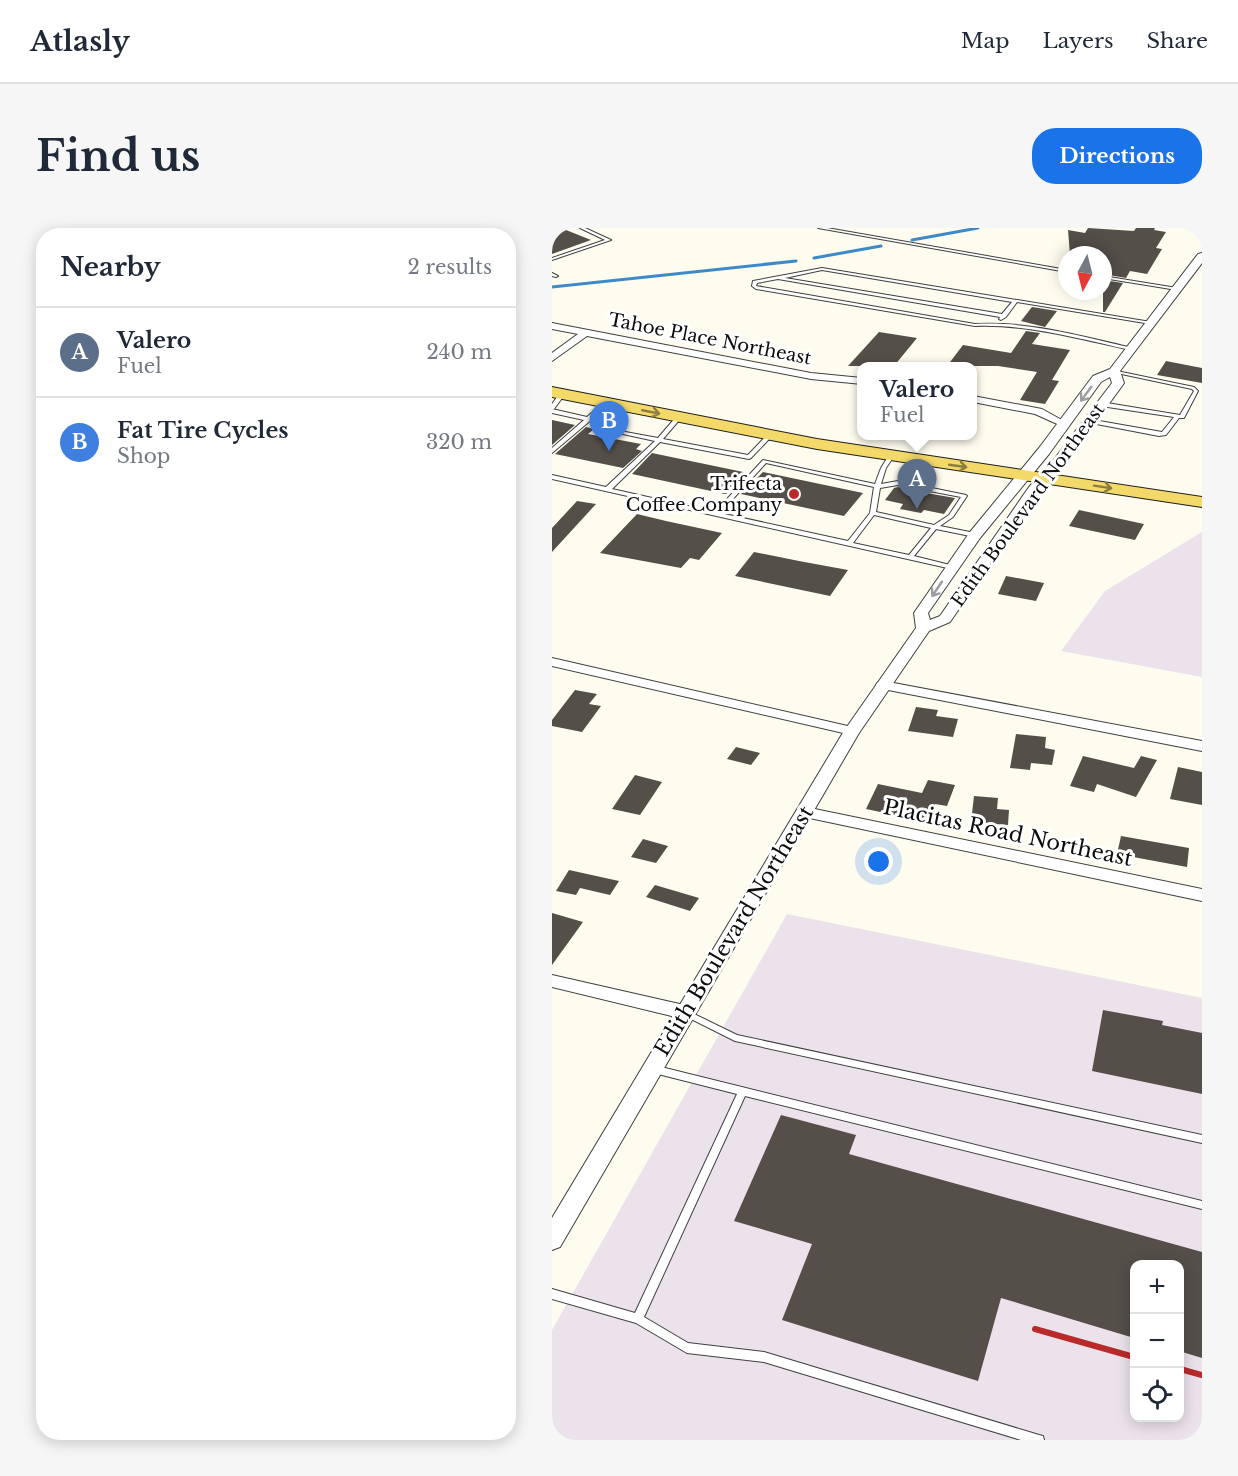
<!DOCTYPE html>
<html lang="en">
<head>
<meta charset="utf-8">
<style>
  body { margin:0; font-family:"Libre Baskerville",serif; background:#f6f6f7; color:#1f2937 }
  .controls { position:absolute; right:18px; bottom:18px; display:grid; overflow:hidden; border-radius:12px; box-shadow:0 3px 15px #0003 }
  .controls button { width:54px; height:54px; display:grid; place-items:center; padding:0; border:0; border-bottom:2px solid #e0e1e3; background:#fff; color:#1f2937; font:30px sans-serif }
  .compass { position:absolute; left:506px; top:18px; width:54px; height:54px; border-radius:50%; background:#fff; box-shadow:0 3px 15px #0003; rotate:187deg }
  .you { position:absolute; left:327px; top:634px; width:21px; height:21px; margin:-15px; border:4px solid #fff; border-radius:50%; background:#1a73e8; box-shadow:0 0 0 9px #1a73e833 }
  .badge { display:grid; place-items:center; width:39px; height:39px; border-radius:50%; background:#1a73e8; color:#fff; font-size:20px; font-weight:700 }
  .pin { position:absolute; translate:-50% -50px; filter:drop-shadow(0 2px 3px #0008) }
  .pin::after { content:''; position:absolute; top:32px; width:21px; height:18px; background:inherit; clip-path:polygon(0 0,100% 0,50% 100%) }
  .popup { position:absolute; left:305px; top:134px; width:120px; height:78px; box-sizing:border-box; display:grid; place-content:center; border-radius:12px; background:#fff; filter:drop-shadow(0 2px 4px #0005); font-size:20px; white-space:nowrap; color:#747a83 }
  .popup b { font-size:22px; color:#1f2937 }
  .popup::after { content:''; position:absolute; left:50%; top:100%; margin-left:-12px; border:12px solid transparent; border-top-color:#fff }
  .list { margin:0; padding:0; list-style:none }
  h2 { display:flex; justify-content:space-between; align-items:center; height:78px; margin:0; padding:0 24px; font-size:26px }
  h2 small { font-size:20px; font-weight:400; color:#747a83 }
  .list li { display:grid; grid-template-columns:39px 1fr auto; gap:18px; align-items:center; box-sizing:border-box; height:90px; padding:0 24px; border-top:2px solid #e0e1e3 }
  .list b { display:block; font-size:22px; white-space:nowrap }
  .list p { margin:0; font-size:20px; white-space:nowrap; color:#747a83 }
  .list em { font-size:20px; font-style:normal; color:#747a83 }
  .icon { flex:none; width:33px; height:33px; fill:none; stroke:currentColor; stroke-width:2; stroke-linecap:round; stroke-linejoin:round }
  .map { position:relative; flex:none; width:650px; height:1212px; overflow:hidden; border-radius:24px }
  header { display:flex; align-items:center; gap:36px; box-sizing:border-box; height:84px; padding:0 30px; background:#fff; border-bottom:2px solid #e0e1e3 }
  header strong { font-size:28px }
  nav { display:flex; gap:33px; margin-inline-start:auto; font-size:21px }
  .intro { display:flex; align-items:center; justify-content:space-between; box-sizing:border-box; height:144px; padding:0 36px }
  h1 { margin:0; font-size:42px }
  .button { padding:15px 27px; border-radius:24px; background:#1a73e8; color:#fff; font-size:21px; font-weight:700 }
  main { display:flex; gap:36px; padding:0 36px }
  aside { flex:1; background:#fff; border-radius:24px; box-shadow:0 3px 15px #0003 }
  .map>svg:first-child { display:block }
  .industrial { fill:#ebe2ec; fill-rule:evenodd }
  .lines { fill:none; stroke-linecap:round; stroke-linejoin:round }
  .stream { stroke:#3e8ac8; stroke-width:3 }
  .building { fill:#554f4a }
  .service-casing { stroke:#404040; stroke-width:2 }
  .minor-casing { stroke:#404040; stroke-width:2 }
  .tertiary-casing { stroke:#404040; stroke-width:2 }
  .primary-casing { stroke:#1e1e1e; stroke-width:2 }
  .service { fill:#fff; fill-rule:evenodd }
  .minor { fill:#fff; fill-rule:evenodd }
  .tertiary { fill:#fff; fill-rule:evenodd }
  .primary { fill:#f3d969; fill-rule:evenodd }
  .rail { stroke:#b82b2a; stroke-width:6 }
  .oneway { stroke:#9e9e9e }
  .oneway2 { stroke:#8c7d40 }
  .poi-dot { fill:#b82b2a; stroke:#fff; stroke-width:2 }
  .labels { text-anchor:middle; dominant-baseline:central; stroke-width:6; stroke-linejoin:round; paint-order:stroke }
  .far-street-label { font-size:18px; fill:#0d0d0d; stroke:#fff }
  .far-poi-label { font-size:18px; fill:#0d0d0d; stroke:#fff; text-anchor:end }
  .street-label { font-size:21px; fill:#0d0d0d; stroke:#fff }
</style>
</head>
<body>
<header>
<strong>Atlasly</strong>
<nav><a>Map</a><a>Layers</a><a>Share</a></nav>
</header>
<div class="intro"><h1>Find us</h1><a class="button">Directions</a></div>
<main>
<aside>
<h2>Nearby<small>2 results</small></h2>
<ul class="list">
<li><span class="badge" style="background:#5c6f8a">A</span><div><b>Valero</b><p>Fuel</p></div><em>240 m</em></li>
<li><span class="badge" style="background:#3f7fe0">B</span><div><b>Fat Tire Cycles</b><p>Shop</p></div><em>320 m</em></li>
</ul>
</aside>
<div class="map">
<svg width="650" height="1212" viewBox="0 0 650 1212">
  <rect width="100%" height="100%" fill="#fefcee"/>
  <!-- industrial -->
  <g class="industrial">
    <polygon points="650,304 650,449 509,423 553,363"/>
    <path d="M235 686 650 770V1212H0V1102ZM582 1036H628V1190H582Z"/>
  </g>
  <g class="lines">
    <!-- stream -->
    <g class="stream">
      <polyline points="360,12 426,0"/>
      <polyline points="262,30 329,18"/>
      <polyline points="0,59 244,33"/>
    </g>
  </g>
  <!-- building -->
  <g class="building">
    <polygon points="0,0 9,0 39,12 0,26"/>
    <polygon points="536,0 582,3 584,0 603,0 602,2 614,4 604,20 610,21 595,46 578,43 574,50 551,46 551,27 518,27 516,2 533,5"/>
    <polygon points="551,52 571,55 553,84 551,84"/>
    <polygon points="480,79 505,83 493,99 469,93"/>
    <polygon points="474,103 488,105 480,116 518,122 500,152 507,153 493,176 468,172 485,144 446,138 395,138 411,117 459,125"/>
    <polygon points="327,104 365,110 342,138 296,138"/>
    <polygon points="614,133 650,140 650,155 605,147"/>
    <polygon points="0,192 23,197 0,217"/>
    <polygon points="34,199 42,201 36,206 89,216 84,221 90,223 71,240 3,226"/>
    <polygon points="100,225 196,245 179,264 173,266 80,246"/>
    <polygon points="211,244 311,265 292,288 189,266"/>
    <polygon points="346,259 380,266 403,270 392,286 372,282 369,285 348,281 351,276 333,272 342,260"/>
    <polygon points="25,273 44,276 0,324 0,300"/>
    <polygon points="527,282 592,296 583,312 517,298"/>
    <polygon points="85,286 114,293 170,305 147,332 138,330 129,340 48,325"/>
    <polygon points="202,324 247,333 296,342 278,368 183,348"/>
    <polygon points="454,348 492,355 484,373 446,366"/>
    <polygon points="23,462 45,466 37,476 49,478 30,504 0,498 0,492"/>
    <polygon points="364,479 386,482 384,488 406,491 401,509 356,503"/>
    <polygon points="464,506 494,509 493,520 503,522 500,537 479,535 478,542 458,540"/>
    <polygon points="184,519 208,525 199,537 175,531"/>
    <polygon points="531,528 582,540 589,528 605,532 584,569 545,556 542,564 518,558"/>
    <polygon points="626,539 650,544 650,577 618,571"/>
    <polygon points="83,547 110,554 88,587 60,581"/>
    <polygon points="376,552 403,557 395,578 383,576 376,594 314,581 326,556 370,565"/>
    <polygon points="422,568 446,570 445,581 457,582 456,597 419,594"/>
    <polygon points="569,608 637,620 635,639 565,626"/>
    <polygon points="91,611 116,618 104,635 79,629"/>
    <polygon points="17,642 67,653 58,667 28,660 24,667 4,663"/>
    <polygon points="103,657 147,670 138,683 94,669"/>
    <polygon points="0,685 31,694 0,737"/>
    <polygon points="551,782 611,793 610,797 650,805 650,866 540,843"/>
    <polygon points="229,887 304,907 297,926 650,1024 650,1130 627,1123 627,1036 582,1036 582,1110 449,1070 426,1153 230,1092 260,1016 182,993"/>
  </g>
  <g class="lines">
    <defs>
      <g id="service">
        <polygon points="28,0 33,0 59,12 0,32 0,30 53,12"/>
        <polygon points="266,0 275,0 515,42 515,44"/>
        <path d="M270 40 599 94 601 95 599 96 465 74 454 89 449 92 447 91 448 89 226 51 205 55 204 58 423 96C477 93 528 108 581 120V121L579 122C527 111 477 96 423 98L204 61 200 58 201 53ZM270 42 460 74 450 86 233 50Z"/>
        <polygon points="0,45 6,48 4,49 0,48"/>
        <polygon points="551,48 625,60 627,61 625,62 551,50"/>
        <polygon points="560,142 642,159 646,163 632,190 627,190 614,207 607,208 534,194 533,193 536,191 610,204 622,189 549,178 546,176 549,174 628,187 642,163 640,161 560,144"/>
        <polygon points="10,164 13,166 2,181 0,181 35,189 52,174 57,175 39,192 0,225 0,220 32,192 0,185 0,176 8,165"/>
        <path d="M126 188 129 190 111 211 196 227 215 207 220 208 199 230 197 231 108 214 60 261 163 284 211 232 323 256 329 240 337 227 339 226 342 228 334 240 329 256 346 253 414 267 415 268 401 289 388 298 423 305 426 307 423 309 384 301 362 328 402 338V340L400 341 0 251V247L54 259 103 213 57 203V201L106 210 124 189ZM214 235 322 259 318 285 296 313 168 285ZM346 257 409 269 397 287 382 297 324 284 328 260ZM322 287 379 300 357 327 301 315Z"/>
        <polygon points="134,782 185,807 650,907 650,915 183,813 131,787 130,785 131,783"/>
        <polygon points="101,837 650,973 650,981 193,868 92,1089 136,1115 212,1124 487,1207 491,1208 492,1212 469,1212 212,1134 135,1125 84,1095 0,1071 0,1061 83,1085 185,866 98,844 97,841 98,838"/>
      </g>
      <g id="minor">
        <polygon points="0,95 259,145 310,150 310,156 259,151 35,108 0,133 0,125 26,106 0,101"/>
        <polygon points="421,168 490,181 517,196 512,199 483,186 421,174"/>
        <polygon points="0,430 300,499 307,503 300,507 0,438"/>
        <polygon points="331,453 650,513 650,523 326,460 324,457 326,454"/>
        <polygon points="253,579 650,661 650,673 248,588 246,584"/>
        <polygon points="0,747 132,777 138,779 141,784 138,789 132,791 0,759"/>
      </g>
      <path id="tertiary" d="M650 25V35L568 143 572 155 570 158 510 240 487 265 398 394 377 403 307 505 8 1019 0 1022V990L292 503 364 400 362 385 418 304 487 220 541 148 558 141 646 26ZM558 149 560 155 500 234 477 259 388 388 378 392 376 385 428 310 497 226 549 154Z"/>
      <polygon id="primary" points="0,159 265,211 650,269 650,279 265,221 0,169"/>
    </defs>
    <!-- service casing -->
    <use href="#service" class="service-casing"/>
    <!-- minor casing -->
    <use href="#minor" class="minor-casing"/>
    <!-- tertiary casing -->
    <use href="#tertiary" class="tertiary-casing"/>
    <!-- primary casing -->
    <use href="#primary" class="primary-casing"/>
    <!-- service -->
    <use href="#service" class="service"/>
    <!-- minor -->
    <use href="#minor" class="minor"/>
    <!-- tertiary -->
    <use href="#tertiary" class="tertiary"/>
    <!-- primary -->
    <use href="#primary" class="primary"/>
    <!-- rail -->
    <g class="rail">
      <polyline points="483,1101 582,1129"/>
      <polyline points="628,1141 650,1147"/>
    </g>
  </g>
  <!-- one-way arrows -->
  <defs><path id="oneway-shaft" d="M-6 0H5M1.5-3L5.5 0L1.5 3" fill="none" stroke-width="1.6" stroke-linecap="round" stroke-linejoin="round" transform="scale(1.5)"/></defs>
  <g class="oneway">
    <use href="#oneway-shaft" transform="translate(534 166) rotate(126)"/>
    <use href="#oneway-shaft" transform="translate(385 361) rotate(124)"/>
  </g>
  <g class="oneway2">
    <use href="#oneway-shaft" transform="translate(99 184) rotate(11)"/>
    <use href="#oneway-shaft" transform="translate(406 238) rotate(8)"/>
    <use href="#oneway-shaft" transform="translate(551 259) rotate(9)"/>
  </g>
  <!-- markers -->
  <circle class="poi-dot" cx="242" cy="266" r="6"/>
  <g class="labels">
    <!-- far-street labels -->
    <g class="far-street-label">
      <text transform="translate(158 111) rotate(11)">Tahoe Place Northeast</text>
      <text transform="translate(476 277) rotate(-54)">Edith Boulevard Northeast</text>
    </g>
    <!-- far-poi labels -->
    <g class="far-poi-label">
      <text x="230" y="256">Trifecta<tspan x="230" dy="21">Coffee Company</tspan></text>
    </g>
    <!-- street labels -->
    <g class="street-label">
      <text transform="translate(456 605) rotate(12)">Placitas Road Northeast</text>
      <text transform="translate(182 703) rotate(-59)">Edith Boulevard Northeast</text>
    </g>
  </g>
</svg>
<div class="controls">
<button>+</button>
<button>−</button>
<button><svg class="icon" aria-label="locate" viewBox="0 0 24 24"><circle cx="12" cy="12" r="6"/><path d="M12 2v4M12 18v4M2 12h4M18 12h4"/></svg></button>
</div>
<svg class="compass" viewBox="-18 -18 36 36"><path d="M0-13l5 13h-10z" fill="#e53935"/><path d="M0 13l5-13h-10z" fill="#747a83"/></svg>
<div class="you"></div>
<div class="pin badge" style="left:365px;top:281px;background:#5c6f8a">A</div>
<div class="popup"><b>Valero</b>Fuel</div>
<div class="pin badge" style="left:57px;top:223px;background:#3f7fe0">B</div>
</div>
</main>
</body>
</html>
